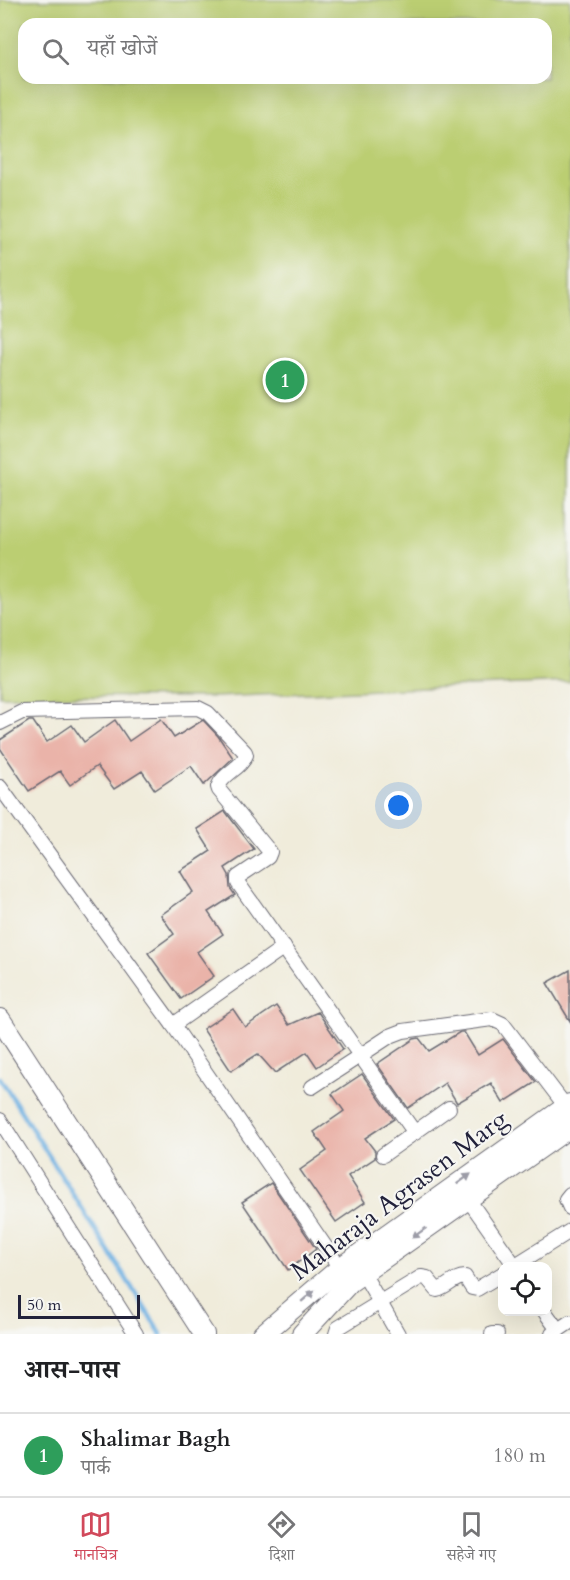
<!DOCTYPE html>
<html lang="hi">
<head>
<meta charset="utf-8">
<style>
  body { margin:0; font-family:Cardo,"Noto Serif Devanagari",serif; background:#f6f6f6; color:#202124 }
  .controls { position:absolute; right:18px; bottom:18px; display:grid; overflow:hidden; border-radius:12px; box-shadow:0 6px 24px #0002 }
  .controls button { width:54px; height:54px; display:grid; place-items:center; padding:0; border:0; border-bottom:2px solid #e0e0e0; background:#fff; color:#202124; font:30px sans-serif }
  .scale { position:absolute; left:18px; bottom:15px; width:122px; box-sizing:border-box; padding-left:6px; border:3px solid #22223b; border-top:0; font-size:16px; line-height:21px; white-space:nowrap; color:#22223b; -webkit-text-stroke:4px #f6f6f2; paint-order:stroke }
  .you { position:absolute; left:399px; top:806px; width:21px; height:21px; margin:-15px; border:4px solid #fff; border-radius:50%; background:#1a73e8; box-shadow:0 0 0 9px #1a73e833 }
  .badge { display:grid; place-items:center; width:39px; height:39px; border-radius:50%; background:#d1495b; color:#fff; font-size:20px; font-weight:700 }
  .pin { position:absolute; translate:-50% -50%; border:3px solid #fff; box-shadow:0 2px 6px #0006 }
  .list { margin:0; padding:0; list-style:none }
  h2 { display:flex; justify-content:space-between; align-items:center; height:78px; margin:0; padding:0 24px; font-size:26px }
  h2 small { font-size:20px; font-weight:400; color:#757577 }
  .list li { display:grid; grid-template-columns:39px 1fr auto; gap:18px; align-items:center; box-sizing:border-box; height:84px; padding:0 24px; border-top:2px solid #e0e0e0 }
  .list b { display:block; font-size:22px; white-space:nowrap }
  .list p { margin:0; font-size:20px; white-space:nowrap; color:#757577 }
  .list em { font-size:20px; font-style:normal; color:#757577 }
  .icon { flex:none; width:33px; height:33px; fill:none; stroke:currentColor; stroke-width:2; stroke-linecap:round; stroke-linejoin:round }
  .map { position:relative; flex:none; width:570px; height:1334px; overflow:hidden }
  .search { position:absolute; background:#fff; box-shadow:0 6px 24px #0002; left:18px; right:18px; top:18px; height:66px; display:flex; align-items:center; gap:15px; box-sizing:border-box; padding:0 21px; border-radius:18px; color:#757577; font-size:22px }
  .sheet { height:162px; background:#fff }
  nav { display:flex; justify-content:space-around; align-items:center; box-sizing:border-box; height:84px; border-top:2px solid #e0e0e0; background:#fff; font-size:16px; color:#757577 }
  nav a { display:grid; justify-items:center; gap:3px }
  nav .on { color:#d1495b }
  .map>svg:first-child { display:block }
  .green { fill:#bbce72; stroke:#6e7856; stroke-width:1.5; fill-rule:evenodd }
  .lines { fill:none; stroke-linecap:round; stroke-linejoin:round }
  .stream { stroke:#6db0e2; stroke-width:4.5 }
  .building { fill:#eab3a9 }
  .street-casing { stroke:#6a6973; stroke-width:16 }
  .secondary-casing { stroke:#6a6973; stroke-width:22 }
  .street { stroke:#fff; stroke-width:14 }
  .secondary { stroke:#fff; stroke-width:20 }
  .oneway { fill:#9c9ca7 }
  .labels { text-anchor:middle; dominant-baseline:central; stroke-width:4.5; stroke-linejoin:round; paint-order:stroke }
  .street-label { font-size:26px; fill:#22223b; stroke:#f6f6f2 }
</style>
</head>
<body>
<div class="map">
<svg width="570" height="1334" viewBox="0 0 570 1334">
  <rect width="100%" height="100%" fill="#f6f6f2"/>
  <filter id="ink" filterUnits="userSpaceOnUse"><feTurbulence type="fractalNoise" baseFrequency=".0167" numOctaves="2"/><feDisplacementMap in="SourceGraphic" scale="12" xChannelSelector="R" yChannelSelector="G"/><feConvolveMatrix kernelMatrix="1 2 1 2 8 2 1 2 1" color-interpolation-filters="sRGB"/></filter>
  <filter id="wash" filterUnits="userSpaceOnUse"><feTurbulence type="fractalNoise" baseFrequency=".008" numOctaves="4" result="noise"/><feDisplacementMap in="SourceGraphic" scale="24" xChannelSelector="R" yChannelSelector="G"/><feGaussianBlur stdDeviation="1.35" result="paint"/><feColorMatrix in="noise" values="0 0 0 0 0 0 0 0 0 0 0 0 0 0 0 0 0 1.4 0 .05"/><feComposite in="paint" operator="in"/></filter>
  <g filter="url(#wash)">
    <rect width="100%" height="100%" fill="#f0ecdb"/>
    <!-- green -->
    <path class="green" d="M0 0H570V682L215 697 0 696ZM24 24H546V78H24Z"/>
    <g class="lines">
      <!-- stream -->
      <polyline class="stream" points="0,1078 161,1334"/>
    </g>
    <g id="blocks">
      <!-- building -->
      <g class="building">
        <polygon points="161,719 174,738 203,720 218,736 233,758 204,785 191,766 155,790 142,771 114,789 97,766 70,785 60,771 29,791 0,748 0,740 29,721 33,721 47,742 72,725 84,742 115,720 129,741"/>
        <polygon points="225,811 254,849 225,868 229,875 230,888 235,895 208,912 223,934 197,952 214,976 181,999 148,953 174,934 161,915 193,892 180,871 211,851 197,829"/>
        <polygon points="570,970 570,1021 547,983"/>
        <polygon points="276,1006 289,1025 318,1012 343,1049 317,1067 307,1052 275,1073 258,1054 231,1071 203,1029 233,1009 245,1027"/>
        <polygon points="460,1032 464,1032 478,1055 503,1039 536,1082 503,1103 491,1083 457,1103 445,1083 408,1108 377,1064 414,1039 419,1038 429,1051"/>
        <polygon points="362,1074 394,1119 365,1138 375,1151 375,1158 348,1176 365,1202 336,1222 300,1170 327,1151 314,1132 344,1111 332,1094"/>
        <polygon points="271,1183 316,1249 288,1270 242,1202"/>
      </g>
    </g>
  </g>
  <g filter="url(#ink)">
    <use href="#blocks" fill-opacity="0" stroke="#6a6973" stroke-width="1.5"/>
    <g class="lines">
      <defs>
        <g id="street">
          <path d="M0 723 22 712 198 708 208 713 245 752 246 755C241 769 223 773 218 787L219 790 270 852 268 857 238 877V883L415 1133"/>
          <polyline points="0,787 173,1025 340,1268"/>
          <polyline points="173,1025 284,947"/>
          <polyline points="312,1087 390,1036 403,1031 492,1019 503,1024 570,1112"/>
          <polyline points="0,1120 136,1334"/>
          <polyline points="383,1155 449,1108"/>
          <polyline points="570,1194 566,1199 570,1208"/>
          <polyline points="468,1199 515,1266"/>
          <polyline points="514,1266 570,1231"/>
          <polyline points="363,1273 398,1334"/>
          <polyline points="545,1312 558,1330"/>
          <path d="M336 1334 338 1328 421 1277 427 1278 437 1290C447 1288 454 1277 465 1277L472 1288 477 1289 502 1274"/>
          <polyline points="492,1334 497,1334"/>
          <polyline points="552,1334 570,1322"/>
        </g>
        <g id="secondary">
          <polyline points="0,1019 204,1334"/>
          <polyline points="263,1334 340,1268 570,1104"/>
          <polyline points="302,1334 350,1282 570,1127"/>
        </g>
      </defs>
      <!-- street casing -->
      <use href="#street" class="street-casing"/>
      <!-- secondary casing -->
      <use href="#secondary" class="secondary-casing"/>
      <!-- street -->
      <use href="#street" class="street"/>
      <!-- secondary -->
      <use href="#secondary" class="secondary"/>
    </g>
    <!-- one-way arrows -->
    <defs><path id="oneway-solid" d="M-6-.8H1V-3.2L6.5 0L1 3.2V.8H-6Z" transform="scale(1.5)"/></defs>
    <g class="oneway">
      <use href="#oneway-solid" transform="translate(464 1179) rotate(-36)"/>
      <use href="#oneway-solid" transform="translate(419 1233) rotate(145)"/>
      <use href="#oneway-solid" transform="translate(308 1296) rotate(-41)"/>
    </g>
  </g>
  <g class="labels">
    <!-- street labels -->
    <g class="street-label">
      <text transform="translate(399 1195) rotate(-37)">Maharaja Agrasen Marg</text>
    </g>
  </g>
</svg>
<div class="controls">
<button><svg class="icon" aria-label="locate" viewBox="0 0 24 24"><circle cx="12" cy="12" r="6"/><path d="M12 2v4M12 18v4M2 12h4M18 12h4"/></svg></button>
</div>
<div class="scale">50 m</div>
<div class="you"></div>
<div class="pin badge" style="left:285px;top:380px;background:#2e9e5b">1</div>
<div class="search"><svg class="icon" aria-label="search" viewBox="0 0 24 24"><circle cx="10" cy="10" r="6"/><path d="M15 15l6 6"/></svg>यहाँ खोजें</div>
</div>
<section class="sheet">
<h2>आस-पास<small></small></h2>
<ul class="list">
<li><span class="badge" style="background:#2e9e5b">1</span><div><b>Shalimar Bagh</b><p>पार्क</p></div><em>180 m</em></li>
</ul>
</section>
<nav>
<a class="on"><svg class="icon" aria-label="map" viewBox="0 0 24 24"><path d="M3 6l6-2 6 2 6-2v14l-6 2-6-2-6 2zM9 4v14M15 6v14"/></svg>मानचित्र</a>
<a><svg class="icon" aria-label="directions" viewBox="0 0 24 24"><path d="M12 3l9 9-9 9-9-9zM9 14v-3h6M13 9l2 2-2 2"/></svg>दिशा</a>
<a><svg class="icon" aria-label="saved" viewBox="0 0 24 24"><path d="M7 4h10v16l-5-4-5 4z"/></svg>सहेजे गए</a>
</nav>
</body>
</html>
